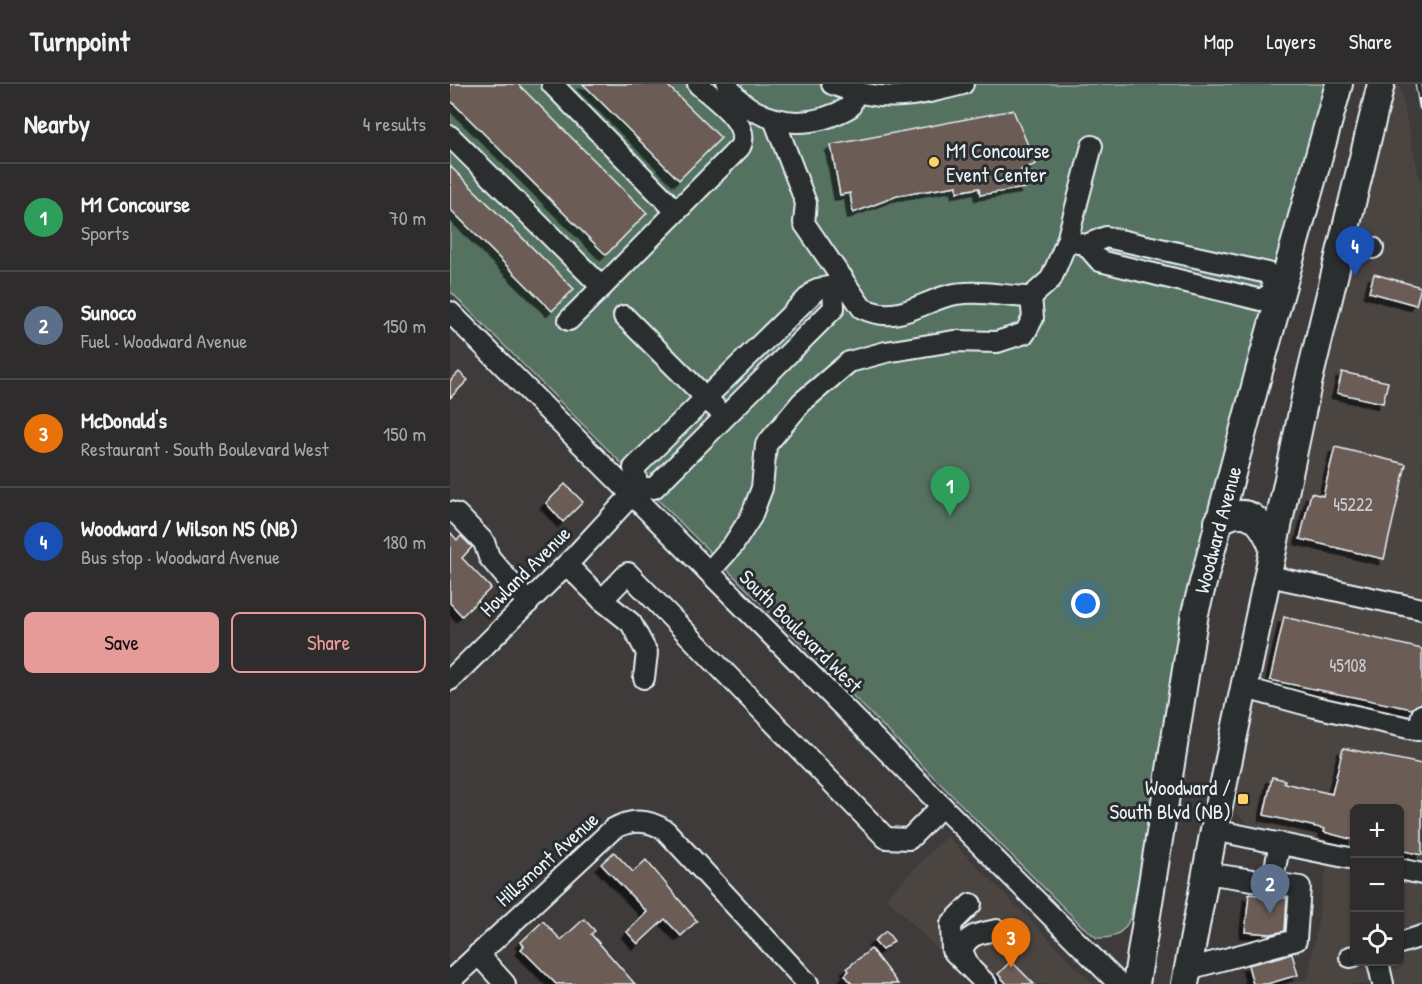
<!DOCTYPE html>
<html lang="en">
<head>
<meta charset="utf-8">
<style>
  body { margin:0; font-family:"Patrick Hand",sans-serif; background:#363434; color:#f1f3f6 }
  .controls { position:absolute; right:18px; bottom:18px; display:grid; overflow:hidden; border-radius:9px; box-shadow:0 2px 4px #0004 }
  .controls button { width:54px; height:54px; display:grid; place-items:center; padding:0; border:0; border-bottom:2px solid #494848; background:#2e2c2c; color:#f1f3f6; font:30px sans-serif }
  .you { position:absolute; left:636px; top:520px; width:21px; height:21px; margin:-15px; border:4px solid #fff; border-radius:50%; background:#1a73e8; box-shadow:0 0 0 9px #1a73e833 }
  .badge { display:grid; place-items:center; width:39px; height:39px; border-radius:50%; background:#e69b98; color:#fff; font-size:20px; font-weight:700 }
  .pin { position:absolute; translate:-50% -50px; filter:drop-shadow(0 2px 3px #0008) }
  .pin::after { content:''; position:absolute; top:32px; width:21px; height:18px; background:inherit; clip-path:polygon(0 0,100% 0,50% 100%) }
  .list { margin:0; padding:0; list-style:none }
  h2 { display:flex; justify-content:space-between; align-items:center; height:78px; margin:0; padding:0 24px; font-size:26px }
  h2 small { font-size:20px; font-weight:400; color:#a7a7a9 }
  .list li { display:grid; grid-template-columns:39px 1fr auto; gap:18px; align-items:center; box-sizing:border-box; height:108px; padding:0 24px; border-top:2px solid #494848 }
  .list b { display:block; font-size:22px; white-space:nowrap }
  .list p { margin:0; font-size:20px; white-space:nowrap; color:#a7a7a9 }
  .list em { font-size:20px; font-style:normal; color:#a7a7a9 }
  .actions { display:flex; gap:12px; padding:18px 24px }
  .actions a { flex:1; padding:14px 0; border:2px solid #e69b98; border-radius:9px; text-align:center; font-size:21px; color:#e69b98 }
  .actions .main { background:#e69b98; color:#111 }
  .icon { flex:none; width:33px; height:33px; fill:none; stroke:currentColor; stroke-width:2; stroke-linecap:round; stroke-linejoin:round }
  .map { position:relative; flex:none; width:972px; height:900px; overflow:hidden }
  header { display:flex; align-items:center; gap:36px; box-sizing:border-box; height:84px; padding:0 30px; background:#2e2c2c; border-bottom:2px solid #494848 }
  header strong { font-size:28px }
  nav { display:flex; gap:33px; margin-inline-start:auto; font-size:21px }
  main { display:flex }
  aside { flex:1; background:#2e2c2c }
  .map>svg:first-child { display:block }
  .built { fill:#4c4542; fill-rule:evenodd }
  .green { fill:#557160; stroke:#9eb1ac; stroke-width:1.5 }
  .building { fill:#6c5b56; stroke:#e8f1f8; stroke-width:1.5; filter:url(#shadow) }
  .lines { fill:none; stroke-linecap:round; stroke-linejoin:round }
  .minor-casing { stroke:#e8f1f8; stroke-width:24 }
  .major-casing { stroke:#e8f1f8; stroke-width:30 }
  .minor { stroke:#2a2d2e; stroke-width:20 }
  .major { stroke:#2a2d2e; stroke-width:26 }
  .rail-casing { stroke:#e8f1f8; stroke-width:7 }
  .rail { stroke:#2a2d2e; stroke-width:4.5; stroke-dasharray:14; stroke-linecap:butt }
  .poi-dot { fill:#ffd166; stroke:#2a2d2e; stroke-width:2 }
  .labels { text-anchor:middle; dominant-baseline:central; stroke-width:6; stroke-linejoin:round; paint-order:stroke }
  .number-label { font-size:18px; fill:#c9ccd0 }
  .poi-label { font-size:21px; fill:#e8f1f8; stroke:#2a2d2e; text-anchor:start }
  .street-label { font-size:21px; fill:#e8f1f8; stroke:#2a2d2e }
</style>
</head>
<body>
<header>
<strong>Turnpoint</strong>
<nav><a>Map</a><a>Layers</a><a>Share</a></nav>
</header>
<main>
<aside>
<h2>Nearby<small>4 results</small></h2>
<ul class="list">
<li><span class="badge" style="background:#2e9e5b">1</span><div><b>M1 Concourse</b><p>Sports</p></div><em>70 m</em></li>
<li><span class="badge" style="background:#5c6f8a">2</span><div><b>Sunoco</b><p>Fuel · Woodward Avenue</p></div><em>150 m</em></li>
<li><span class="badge" style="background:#e8710a">3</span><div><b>McDonald's</b><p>Restaurant · South Boulevard West</p></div><em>150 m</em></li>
<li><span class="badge" style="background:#1a4fb4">4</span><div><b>Woodward / Wilson NS (NB)</b><p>Bus stop · Woodward Avenue</p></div><em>180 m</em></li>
</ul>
<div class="actions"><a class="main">Save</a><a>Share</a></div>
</aside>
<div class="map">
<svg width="972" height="900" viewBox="0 0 972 900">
  <defs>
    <filter id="shadow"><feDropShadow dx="-5.5" dy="5.5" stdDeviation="0" flood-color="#0009"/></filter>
  </defs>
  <rect width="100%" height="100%" fill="#3e3b3a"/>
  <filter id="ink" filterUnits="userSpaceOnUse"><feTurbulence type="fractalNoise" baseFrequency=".0167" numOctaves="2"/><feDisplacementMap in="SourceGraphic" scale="12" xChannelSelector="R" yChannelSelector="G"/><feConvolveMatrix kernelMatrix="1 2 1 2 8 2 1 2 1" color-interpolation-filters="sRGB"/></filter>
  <g filter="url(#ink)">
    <!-- built -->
    <g class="built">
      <path d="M946 0H949L972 106V900H835L858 895 881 760 800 741 787 730 784 717 875 295ZM904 724H950V878H904Z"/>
      <polygon points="497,752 643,900 522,900 436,813"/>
    </g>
    <!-- green -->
    <path class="green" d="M0 0H877L708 702 681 831C676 847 664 855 647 854L631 841 0 207Z"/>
    <!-- building -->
    <g class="building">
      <polygon points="0,0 68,0 197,129 156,171 0,16"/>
      <polygon points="133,0 216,0 271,54 229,96"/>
      <polygon points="563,26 586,80 571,86 576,104 530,111 529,104 507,108 507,102 447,112 403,129 400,109 390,111 381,61"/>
      <polygon points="0,82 124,205 102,227 0,125"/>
      <polygon points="924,190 971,203 966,221 919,208"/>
      <polygon points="9,288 18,296 0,314 0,297"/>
      <polygon points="892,288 938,298 933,319 887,309"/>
      <polygon points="885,363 956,380 934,475 850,455 861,409 873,412"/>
      <polygon points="115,400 133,418 113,438 96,419"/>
      <polygon points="0,448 7,456 11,452 22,463 12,474 41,504 12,532 0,519"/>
      <polygon points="834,533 972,565 972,619 962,625 820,596"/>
      <polygon points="893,664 972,680 972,771 950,766 950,724 904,724 904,756 874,748 875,745 814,731 822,693 835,696 834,699 882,710"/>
      <polygon points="164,768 183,788 196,776 247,837 231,852 215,835 188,860 177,848 197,828 151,780"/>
      <polygon points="799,810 837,814 835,847 821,850 795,848"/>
      <polygon points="134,835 145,847 141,850 185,900 106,900 71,865 74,862 71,858 93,837 111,856"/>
      <polygon points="436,847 444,857 432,866 424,857"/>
      <polygon points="421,865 448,900 402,900 395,891 399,887 397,884"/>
      <polygon points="842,870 848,891 817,900 803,900 798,881"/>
      <polygon points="561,877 584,900 557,900 548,890"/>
    </g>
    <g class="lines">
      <defs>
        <g id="minor">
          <polyline points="102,0 226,127"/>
          <path d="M277 0C282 11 293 20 303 26 336 44 368 41 400 23L405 8"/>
          <path d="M382 0C431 20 463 13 513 0"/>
          <path d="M324 35 356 119 354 139 412 224C453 244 477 210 515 209 537 207 559 213 581 213L601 195 617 157"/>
          <path d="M0 52 152 203 290 63C302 39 264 15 248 0"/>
          <polyline points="893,155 923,164"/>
          <polyline points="628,159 617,157 642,62"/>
          <polyline points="383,202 384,224 204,404 188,404 184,384 367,205 383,202 392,193"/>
          <polyline points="826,206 811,216 650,177 636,161 656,153 818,189 826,206 832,209"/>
          <polyline points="0,228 669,900"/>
          <polyline points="174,232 265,323"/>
          <polyline points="119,236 152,203"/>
          <polyline points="0,428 7,430 34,458 39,473 78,519"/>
          <polyline points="117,481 152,516 178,489 436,754 459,755 492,722"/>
          <polyline points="259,488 283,461 301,433 312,404 316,361 352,318 399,278 436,268 504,257 547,258 575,249 583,234 581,213"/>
          <polyline points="819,492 972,525"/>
          <polyline points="152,516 181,539 197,569 194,594"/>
          <polyline points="0,596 125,472 188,404"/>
          <polyline points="795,604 865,623 968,646 972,631"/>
          <polyline points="764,746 904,775"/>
          <polyline points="950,785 972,790"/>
          <polyline points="822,799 830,759"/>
          <polyline points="521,820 501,840 502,866 536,900"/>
          <polyline points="950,859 972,852"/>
          <polyline points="28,870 55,900"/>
          <polyline points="900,873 904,872"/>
          <polyline points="928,878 933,900"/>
          <path d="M519 882 512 867C517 850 531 849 547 846"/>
          <polyline points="738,885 846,856 850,803 755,789"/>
          <path d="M0 897 163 745C181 735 199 735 216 747L358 900"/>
        </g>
        <g id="major">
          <path d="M768 438C798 419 812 436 823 464"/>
          <path id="s1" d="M686 900 745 529 811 280 889 0"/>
          <polyline points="735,900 764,746 858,300 931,0"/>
        </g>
      </defs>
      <!-- minor casing -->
      <use href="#minor" class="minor-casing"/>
      <!-- major casing -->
      <use href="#major" class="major-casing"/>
      <!-- minor -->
      <use href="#minor" class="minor"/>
      <!-- major -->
      <use href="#major" class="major"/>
      <defs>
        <polyline id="rail" points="968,0 972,23"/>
      </defs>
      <!-- rail casing -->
      <use href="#rail" class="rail-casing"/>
      <!-- rail -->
      <use href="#rail" class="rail"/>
    </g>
  </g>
  <!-- markers -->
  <g class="poi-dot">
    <circle cx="484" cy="78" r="6"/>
    <rect x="787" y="709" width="12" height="12" rx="3"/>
  </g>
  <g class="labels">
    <!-- number labels -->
    <g class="number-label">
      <text x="903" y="420">45222</text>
      <text x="898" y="581">45108</text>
    </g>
    <!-- poi labels -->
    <g class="poi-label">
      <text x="496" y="66">M1 Concourse<tspan x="496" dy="24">Event Center</tspan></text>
      <text x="781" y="703" text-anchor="end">Woodward /<tspan x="781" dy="24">South Blvd (NB)</tspan></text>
    </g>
    <!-- street labels -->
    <g class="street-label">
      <text stroke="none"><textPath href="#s1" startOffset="462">Woodward Avenue</textPath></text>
      <text transform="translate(75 487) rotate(-45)">Howland Avenue</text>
      <text transform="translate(351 547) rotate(45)">South Boulevard West</text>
      <text transform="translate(97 775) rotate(-42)">Hillsmont Avenue</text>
    </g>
  </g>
</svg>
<div class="controls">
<button>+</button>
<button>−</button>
<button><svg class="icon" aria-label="locate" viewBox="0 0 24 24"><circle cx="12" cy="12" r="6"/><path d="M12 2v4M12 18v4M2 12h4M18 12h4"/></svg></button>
</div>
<div class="you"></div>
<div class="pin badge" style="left:500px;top:432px;background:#2e9e5b">1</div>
<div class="pin badge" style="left:820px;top:830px;background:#5c6f8a">2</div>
<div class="pin badge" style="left:561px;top:884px;background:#e8710a">3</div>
<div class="pin badge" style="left:905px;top:192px;background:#1a4fb4">4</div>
</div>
</main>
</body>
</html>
